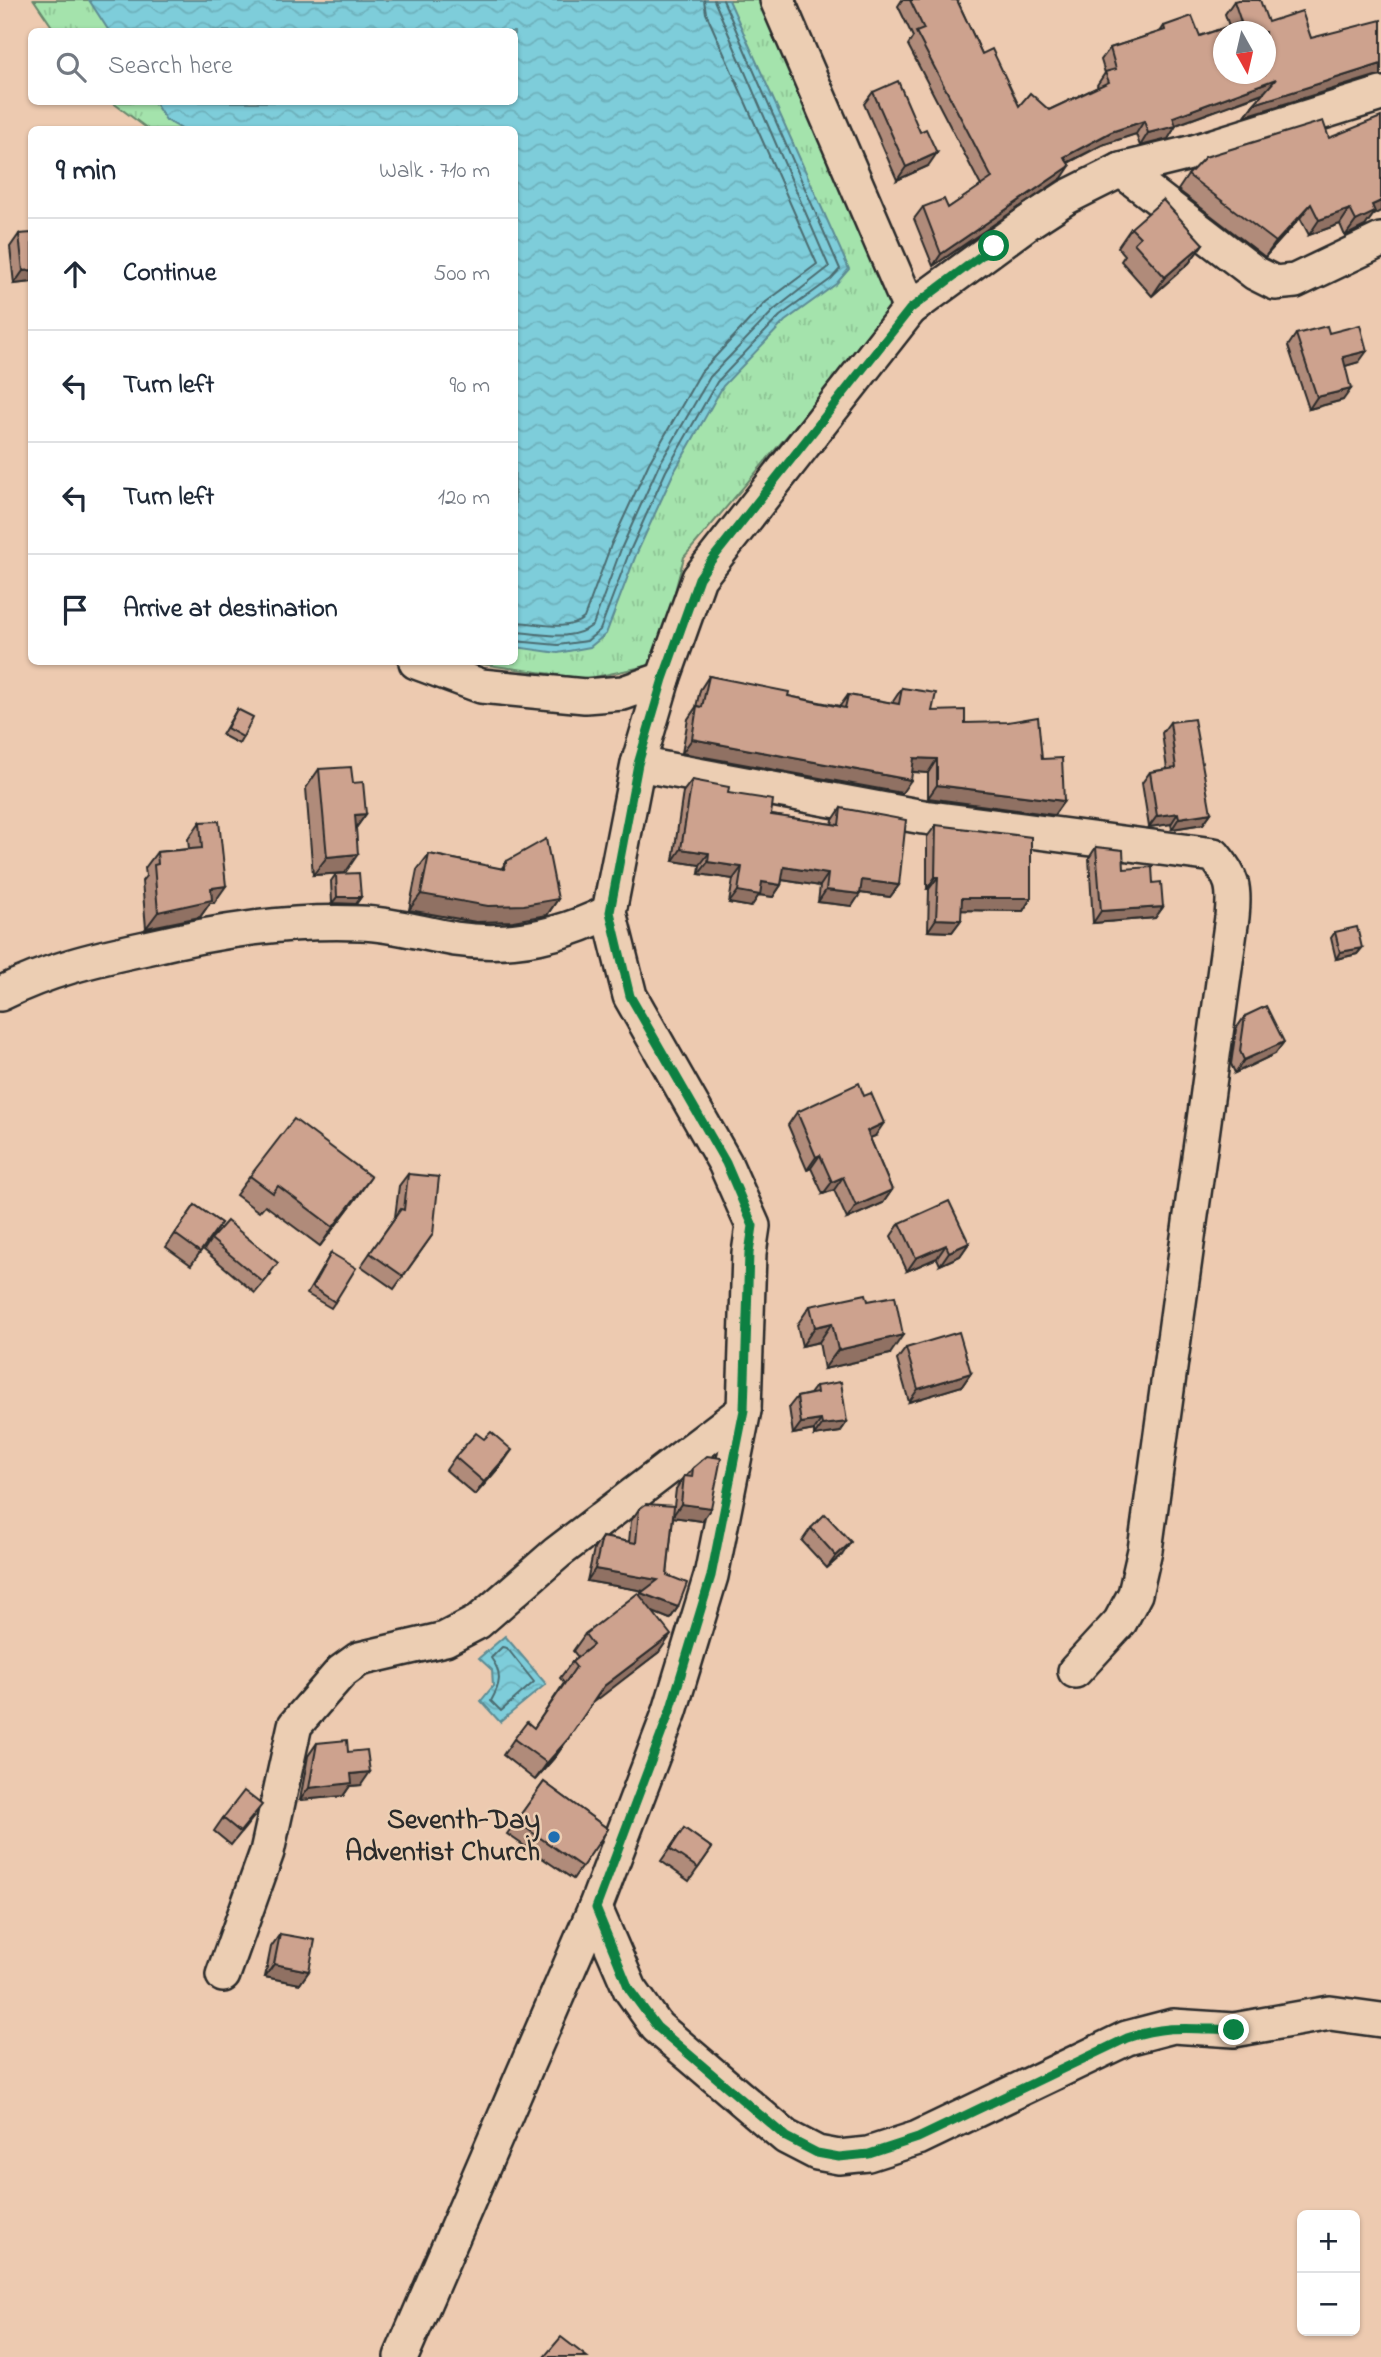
<!DOCTYPE html>
<html lang="en">
<head>
<meta charset="utf-8">
<style>
  body { margin:0; font-family:"Indie Flower",sans-serif; background:#f2f2f3; color:#1f2937 }
  .controls { position:absolute; right:21px; bottom:21px; display:grid; overflow:hidden; border-radius:10px; box-shadow:0 2px 5px #0004 }
  .controls button { width:63px; height:63px; display:grid; place-items:center; padding:0; border:0; border-bottom:2px solid #e0e1e3; background:#fff; color:#1f2937; font:35px sans-serif }
  .compass { position:absolute; left:1213px; top:21px; width:63px; height:63px; border-radius:50%; background:#fff; box-shadow:0 2px 5px #0004; rotate:172deg }
  .stop { position:absolute; width:21px; height:21px; margin:-16px; border:5px solid #0b8043; border-radius:50%; background:#fff }
  .stop.end { background:#0b8043; border-color:#fff; box-shadow:0 2px 7px #0008 }
  .list { margin:0; padding:0; list-style:none }
  h2 { display:flex; justify-content:space-between; align-items:center; height:91px; margin:0; padding:0 28px; font-size:30px }
  h2 small { font-size:23px; font-weight:400; color:#747a83 }
  .list li { display:grid; grid-template-columns:46px 1fr auto; gap:21px; align-items:center; box-sizing:border-box; height:112px; padding:0 28px; border-top:2px solid #e0e1e3 }
  .list b { display:block; font-size:26px; white-space:nowrap }
  .list em { font-size:23px; font-style:normal; color:#747a83 }
  .icon { flex:none; width:38px; height:38px; fill:none; stroke:currentColor; stroke-width:2; stroke-linecap:round; stroke-linejoin:round }
  .map { position:relative; flex:none; width:1381px; height:2357px; overflow:hidden }
  .search { position:absolute; background:#fff; box-shadow:0 2px 5px #0004; left:28px; top:28px; width:490px; height:77px; display:flex; align-items:center; gap:18px; box-sizing:border-box; padding:0 24px; border-radius:10px; color:#747a83; font-size:26px }
  .panel { position:absolute; background:#fff; box-shadow:0 2px 5px #0004; left:28px; top:126px; width:490px; height:539px; border-radius:10px }
  .map>svg:first-child { display:block }
  .park { fill:url(#park-tufts); stroke:#68876c; stroke-width:2 }
  .water { fill:url(#water-waves); stroke:#5d8c94; stroke-width:2 }
  .lines { fill:none; stroke-linecap:round; stroke-linejoin:round }
  .shore { stroke:#4c6c71; stroke-width:2 }
  .minor-casing { stroke:#2b2b2b; stroke-width:38 }
  .minor { stroke:#ecceb3; stroke-width:33 }
  .wall { fill:#b08b7a; stroke:#2b2b2b; stroke-width:2 }
  .shaded-wall { fill:#907163; stroke:#2b2b2b; stroke-width:2 }
  .building { fill:#cda28e; stroke:#2b2b2b; stroke-width:2; fill-rule:evenodd }
  .route { stroke:#0b8043; stroke-width:9 }
  .poi-dot { fill:#1f6fb2; stroke:#ecceb3; stroke-width:2.5 }
  .labels { text-anchor:middle; dominant-baseline:central; stroke-width:5; stroke-linejoin:round; paint-order:stroke }
  .poi-label { font-size:28px; font-weight:bold; fill:#2b2b2b; stroke:#ecceb3; text-anchor:end }
</style>
</head>
<body>
<div class="map">
<svg width="1381" height="2357" viewBox="0 0 1381 2357">
  <defs>
    <pattern id="park-tufts" width="24" height="20" patternUnits="userSpaceOnUse" patternTransform="scale(1.75)"><rect width="24" height="20" fill="#a4e3ac"/><path d="M3 7l-1-3M5 7V3M7 7l1-3M15 17l-1-3M17 17v-4M19 17l1-3" fill="none" stroke="#8dc394"/></pattern>
    <pattern id="water-waves" width="16" height="10" patternUnits="userSpaceOnUse" patternTransform="scale(1.75)"><rect width="16" height="10" fill="#7ecdda"/><path d="M0 5q4-4 8 0t8 0" fill="none" stroke="#6db0bb"/></pattern>
  </defs>
  <rect width="100%" height="100%" fill="#edcab0"/>
  <filter id="ink" filterUnits="userSpaceOnUse"><feTurbulence type="fractalNoise" baseFrequency=".0143" numOctaves="2"/><feDisplacementMap in="SourceGraphic" scale="14" xChannelSelector="R" yChannelSelector="G"/><feConvolveMatrix kernelMatrix="1 2 1 2 8 2 1 2 1" color-interpolation-filters="sRGB"/></filter>
  <g filter="url(#ink)">
    <!-- park -->
    <polygon class="park" points="34,0 780,0 911,290 684,557 656,664 586,679 468,662 514,662 514,130 148,129 112,102 514,102 514,32 55,31"/>
    <!-- water -->
    <g class="water">
      <polygon points="89,0 729,0 849,269 836,284 785,321 723,386 673,474 636,555 606,634 590,647 558,653 515,647 514,130 182,129 166,120 154,102 514,102 514,32 109,31"/>
      <polygon points="505,1636 546,1684 500,1722 481,1701 493,1686 492,1670 479,1658"/>
    </g>
    <g class="lines">
      <!-- shore -->
      <g class="shore">
        <path d="M514 622C536 622 566 633 584 618L611 545 649 463 701 372 766 302 817 264 706 13 704 0"/>
        <path d="M514 632C541 633 570 643 593 625L621 549 658 467 710 377 774 310 829 267 714 0"/>
        <polyline points="514,641 558,645 587,641 600,630 629,553 666,471 717,382 780,316 831,279 840,269 723,0"/>
        <path d="M502 1647 507 1648 534 1682 501 1711 491 1701C500 1685 503 1674 491 1658Z"/>
      </g>
      <defs>
        <g id="minor">
          <polyline points="1121,170 1255,273 1275,283 1295,281 1381,240"/>
          <polyline points="910,309 1030,221 1067,197 1121,170 1194,152 1381,94"/>
          <polyline points="416,662 481,686 585,696 623,693 663,679"/>
          <path d="M638 764 923 817 1214 855C1233 878 1235 887 1232 917L1145 1550 1135 1594 1120 1622 1075 1671"/>
          <path d="M0 994C48 970 94 959 146 948 218 931 287 920 361 923 393 924 424 934 455 939 509 947 561 936 609 912"/>
          <polyline points="595,1908 630,1989 657,2027 786,2137 817,2153 839,2157 868,2154 918,2138 1127,2038 1173,2026 1234,2030 1330,2013 1381,2020"/>
          <polyline points="223,1975 267,1852 295,1725 341,1672 359,1659 445,1639 478,1622 557,1553 744,1410"/>
          <polyline points="401,2357 595,1908 670,1711 711,1576 744,1410 749,1253 753,1226 725,1163 630,996 609,912 638,764 663,679 699,578 910,309 777,0"/>
        </g>
      </defs>
      <!-- minor casing -->
      <use href="#minor" class="minor-casing"/>
      <!-- minor -->
      <use href="#minor" class="minor"/>
    </g>
    <!-- wall -->
    <g class="wall">
      <polygon points="902,0 957,0 982,54 1019,106 1049,110 1098,87 1097,85 1105,73 1101,60 1110,48 1160,32 1164,26 1200,36 1229,26 1225,14 1234,1 1268,22 1311,38 1375,76 1245,116 1254,104 1264,93 1176,125 1168,139 1140,146 1136,134 1102,145 1068,163 1062,178 933,266 914,219 923,207 948,208 981,186 908,45 913,37 898,6"/>
      <polygon points="873,92 928,166 897,180 864,104"/>
      <polygon points="1329,138 1373,215 1365,226 1345,236 1340,224 1309,235 1300,218 1265,257 1178,190 1188,175"/>
      <polygon points="1131,228 1203,244 1189,263 1152,296 1121,261 1125,255 1118,247"/>
      <polygon points="19,234 32,282 14,284 10,247"/>
      <polygon points="1329,333 1359,362 1345,366 1343,400 1309,409 1288,346 1296,334"/>
      <polygon points="709,676 788,696 840,706 848,695 892,703 902,688 932,711 965,723 1042,759 1064,801 1054,815 928,798 928,773 912,772 902,793 682,753 688,719 696,707 700,690"/>
      <polygon points="237,709 243,737 239,744 222,735"/>
      <polygon points="1170,722 1211,813 1203,824 1172,829 1171,824 1149,827 1142,783 1150,772 1167,769 1162,733"/>
      <polygon points="319,769 366,814 356,828 345,873 313,875 306,788"/>
      <polygon points="692,780 728,793 771,815 832,824 833,820 841,808 899,885 890,897 860,893 852,906 818,902 820,886 782,880 781,885 773,897 759,895 751,907 729,903 733,879 699,874 700,865 673,861 683,792"/>
      <polygon points="200,822 214,903 210,903 200,917 146,928 142,881 146,876 145,868 157,852 189,849 188,839"/>
      <polygon points="936,825 1031,898 1023,911 961,910 961,920 952,932 928,931 929,889 927,889 927,837"/>
      <polygon points="1096,847 1124,869 1153,883 1163,907 1155,918 1093,923 1089,858"/>
      <polygon points="429,854 501,869 507,861 558,899 547,915 513,921 476,922 409,910 417,870"/>
      <polygon points="336,874 361,897 356,904 332,903 331,881"/>
      <polygon points="1335,932 1362,948 1357,954 1336,959 1331,938"/>
      <polygon points="1245,1016 1275,1054 1235,1073 1231,1064 1236,1029"/>
      <polygon points="797,1112 875,1136 870,1138 892,1190 883,1203 847,1219 834,1190 823,1194 811,1168 807,1170 788,1125"/>
      <polygon points="408,1174 433,1234 394,1289 361,1266 395,1217 399,1186"/>
      <polygon points="250,1176 358,1196 320,1246 265,1205 259,1212 236,1195"/>
      <polygon points="195,1205 221,1223 191,1265 166,1247"/>
      <polygon points="900,1223 969,1243 960,1256 940,1265 937,1258 907,1271 891,1236"/>
      <polygon points="211,1239 271,1274 255,1293 204,1250"/>
      <polygon points="331,1253 335,1302 331,1308 307,1294"/>
      <polygon points="868,1301 890,1354 824,1369 819,1342 802,1346 797,1325 810,1306"/>
      <polygon points="906,1348 971,1373 962,1386 909,1402 897,1360"/>
      <polygon points="816,1386 847,1422 840,1432 814,1436 814,1430 793,1434 789,1407 797,1397 810,1394"/>
      <polygon points="455,1457 503,1463 475,1495 446,1470"/>
      <polygon points="693,1468 702,1521 673,1517 667,1575 678,1607 670,1619 653,1612 659,1652 593,1702 556,1756 535,1780 503,1755 514,1739 534,1728 564,1683 560,1678 572,1662 578,1657 573,1651 585,1634 640,1595 644,1591 587,1581 594,1549 602,1537 629,1542 631,1521 639,1509 674,1506 676,1489 684,1476 686,1476"/>
      <polygon points="811,1528 842,1555 827,1568 802,1541"/>
      <polygon points="317,1743 348,1752 361,1785 350,1786 343,1796 300,1800 308,1756"/>
      <polygon points="544,1782 608,1829 573,1879 507,1834"/>
      <polygon points="223,1818 253,1818 231,1845 214,1831"/>
      <polygon points="684,1828 712,1848 689,1881 661,1861"/>
      <polygon points="280,1934 309,1971 300,1984 265,1977 271,1947"/>
    </g>
    <!-- shaded-wall -->
    <g class="shaded-wall">
      <polygon points="1381,64 1381,76 1375,76 1245,116 1254,104"/>
      <polygon points="1276,79 1268,91 1165,129 1173,117"/>
      <polygon points="1144,121 1136,134 1102,145 1055,169 1064,157 1111,132"/>
      <polygon points="1176,126 1168,139 1140,146 1148,133"/>
      <polygon points="937,153 928,166 897,180 906,167"/>
      <polygon points="1070,166 1062,178 933,266 941,254"/>
      <polygon points="1381,201 1381,211 1373,215 1365,226 1345,236 1356,221 1372,205"/>
      <polygon points="1311,204 1300,218 1265,257 1276,242"/>
      <polygon points="1350,209 1340,224 1309,235 1319,220"/>
      <polygon points="1203,244 1189,263 1152,296 1165,277"/>
      <polygon points="32,270 32,282 14,284 23,271"/>
      <polygon points="1367,351 1359,362 1335,369 1343,357"/>
      <polygon points="1351,389 1343,400 1309,409 1317,397"/>
      <polygon points="692,739 911,780 902,793 682,753"/>
      <polygon points="914,758 937,759 928,773 904,771"/>
      <polygon points="937,785 1064,801 1054,815 928,798"/>
      <polygon points="1178,813 1171,824 1149,827 1157,816"/>
      <polygon points="1211,813 1203,824 1172,829 1179,818"/>
      <polygon points="366,814 353,832 355,815"/>
      <polygon points="681,849 709,853 700,865 673,861"/>
      <polygon points="358,854 345,873 313,875 327,857"/>
      <polygon points="708,862 742,867 733,879 699,874"/>
      <polygon points="784,867 828,874 820,886 776,879"/>
      <polygon points="935,877 938,877 929,889 927,889"/>
      <polygon points="862,880 899,885 890,897 853,892"/>
      <polygon points="762,882 781,885 773,897 759,895 751,907 729,903 738,891"/>
      <polygon points="226,886 214,903 210,903 200,917 146,928 158,912 211,888"/>
      <polygon points="826,890 860,894 852,906 818,902"/>
      <polygon points="421,894 558,899 547,915 513,921 476,922 409,910"/>
      <polygon points="337,897 361,897 356,904 332,903"/>
      <polygon points="962,898 1031,898 1023,911 953,910"/>
      <polygon points="1163,907 1155,918 1093,923 1101,911"/>
      <polygon points="936,919 961,920 952,932 928,931"/>
      <polygon points="1362,948 1357,954 1336,959 1340,952"/>
      <polygon points="1284,1042 1275,1054 1235,1073 1244,1060"/>
      <polygon points="884,1123 875,1136 858,1143 867,1131"/>
      <polygon points="820,1155 811,1168 807,1170 816,1157"/>
      <polygon points="371,1177 358,1196 320,1246 333,1227"/>
      <polygon points="843,1177 834,1190 823,1194 832,1182"/>
      <polygon points="892,1190 883,1203 847,1219 856,1206"/>
      <polygon points="969,1243 960,1256 940,1265 949,1252"/>
      <polygon points="946,1245 937,1258 907,1271 916,1258"/>
      <polygon points="832,1323 819,1342 802,1346 815,1327"/>
      <polygon points="903,1335 890,1354 824,1369 838,1350"/>
      <polygon points="971,1373 962,1386 909,1402 918,1389"/>
      <polygon points="821,1420 814,1430 793,1434 801,1423"/>
      <polygon points="847,1422 840,1432 814,1436 822,1425"/>
      <polygon points="512,1450 503,1463 475,1495 484,1482"/>
      <polygon points="681,1504 711,1508 702,1521 672,1517"/>
      <polygon points="851,1542 842,1555 827,1568 836,1556"/>
      <polygon points="595,1569 658,1580 650,1592 587,1581"/>
      <polygon points="641,1593 678,1607 670,1619 633,1604"/>
      <polygon points="671,1635 659,1652 593,1703 604,1686"/>
      <polygon points="568,1739 556,1756 535,1780 547,1763"/>
      <polygon points="370,1772 361,1785 350,1786 343,1796 300,1800 309,1788 351,1774"/>
      <polygon points="274,1964 309,1971 300,1984 265,1977"/>
    </g>
    <!-- building -->
    <g class="building">
      <path d="M910 0H957L982 54 992 49 1019 106 1030 93 1049 110 1109 82 1105 72 1116 69 1110 48 1165 30 1164 26 1192 16 1200 36 1241 22 1234 1 1238 0H1260L1268 22 1302 11 1311 38 1381 20V64L1254 104 1276 79 1173 117 1176 126 1148 133 1144 121 1111 132 1064 157 1070 166 941 254 923 207 944 199 948 208 992 178 916 32 924 29ZM1223 32H1265V74H1223Z"/>
      <polygon points="898,81 920,132 926,129 937,153 906,167 873,92"/>
      <polygon points="1381,117 1381,201 1372,205 1375,212 1356,221 1350,209 1319,220 1311,204 1276,242 1188,175 1205,157 1323,121 1329,138"/>
      <polygon points="1163,200 1203,244 1165,277 1134,243 1140,237 1131,228"/>
      <polygon points="32,233 32,270 23,271 19,234"/>
      <polygon points="1360,325 1367,351 1343,357 1351,389 1317,397 1296,334 1327,326 1329,333"/>
      <polygon points="709,676 789,692 788,696 845,708 848,695 899,704 902,688 936,693 932,711 965,710 965,723 1008,722 1038,717 1042,759 1062,758 1064,801 937,785 937,759 914,758 911,780 692,739 697,706 702,707"/>
      <polygon points="237,709 253,717 243,737 227,728"/>
      <polygon points="1194,719 1211,813 1179,818 1178,813 1157,816 1150,772 1176,768 1170,722"/>
      <polygon points="351,767 353,783 363,782 366,814 355,815 358,854 327,857 319,769"/>
      <polygon points="692,780 729,787 728,793 773,800 771,815 839,825 841,808 906,820 899,885 862,880 860,894 826,890 828,874 784,867 781,885 762,882 760,895 738,891 742,867 708,862 709,853 681,849"/>
      <polygon points="219,821 226,886 211,888 212,900 158,912 154,865 158,864 157,852 202,848 200,822"/>
      <polygon points="936,825 1031,837 1031,898 962,898 961,920 936,919 938,877 935,877"/>
      <polygon points="546,839 558,899 524,905 488,906 421,894 429,854 504,869 507,861"/>
      <polygon points="1096,847 1123,850 1124,869 1152,867 1153,883 1161,882 1163,907 1101,911"/>
      <polygon points="359,873 361,897 337,897 336,874"/>
      <polygon points="1357,927 1362,948 1340,952 1335,932"/>
      <polygon points="1266,1006 1284,1042 1244,1060 1240,1051 1245,1016"/>
      <polygon points="859,1083 864,1096 871,1093 884,1123 867,1131 892,1190 856,1206 843,1177 832,1182 820,1155 816,1157 797,1112"/>
      <polygon points="294,1119 371,1177 333,1227 278,1186 273,1193 250,1176"/>
      <polygon points="408,1174 439,1177 433,1234 403,1276 370,1253 401,1209 404,1210"/>
      <polygon points="949,1201 969,1243 949,1252 946,1245 916,1258 900,1223"/>
      <polygon points="195,1205 221,1223 200,1252 175,1234"/>
      <polygon points="227,1221 278,1263 263,1282 211,1239"/>
      <polygon points="331,1253 356,1268 335,1302 312,1287"/>
      <polygon points="866,1294 868,1301 895,1296 903,1335 838,1350 832,1323 815,1327 810,1306"/>
      <polygon points="959,1332 971,1373 918,1389 906,1348"/>
      <polygon points="841,1382 847,1422 822,1425 821,1420 801,1423 797,1397 817,1393 816,1386"/>
      <polygon points="491,1432 512,1450 484,1482 455,1457 476,1433 484,1439"/>
      <polygon points="707,1456 721,1458 711,1508 681,1504 684,1476 692,1477 693,1468"/>
      <polygon points="646,1504 674,1506 667,1575 687,1583 678,1607 641,1593 658,1580 595,1569 602,1537 636,1543 639,1509"/>
      <polygon points="825,1514 851,1542 836,1556 811,1528"/>
      <polygon points="638,1593 671,1635 604,1686 568,1739 547,1763 514,1739 527,1722 534,1728 576,1667 572,1662 593,1645 585,1634"/>
      <polygon points="347,1740 348,1752 367,1750 370,1772 351,1774 352,1783 309,1788 317,1743"/>
      <polygon points="544,1782 608,1829 582,1867 516,1821"/>
      <polygon points="244,1791 262,1805 240,1832 223,1818"/>
      <polygon points="684,1828 712,1848 698,1868 670,1849"/>
      <polygon points="280,1934 315,1940 309,1971 274,1964"/>
      <polygon points="561,2337 587,2357 544,2357"/>
    </g>
  </g>
  <g class="lines" filter="url(#ink)">
    <!-- route -->
    <path class="route" d="M994 246 910 309 710 562 699 578 663 679 638 764 610 912 630 996 726 1163 753 1226 749 1253 744 1410 711 1576 670 1711 596 1908 629 1989 657 2027 786 2137 817 2153 839 2157 869 2154 918 2138 1127 2038C1169 2024 1192 2029 1234 2030"/>
  </g>
  <!-- markers -->
  <circle class="poi-dot" cx="554" cy="1837" r="7"/>
  <g class="labels">
    <!-- poi labels -->
    <g class="poi-label">
      <text x="540" y="1821">Seventh-Day<tspan x="540" dy="32">Adventist Church</tspan></text>
    </g>
  </g>
</svg>
<div class="controls">
<button>+</button>
<button>−</button>
</div>
<svg class="compass" viewBox="-18 -18 36 36"><path d="M0-13l5 13h-10z" fill="#e53935"/><path d="M0 13l5-13h-10z" fill="#747a83"/></svg>
<div class="stop" style="left:994px;top:246px"></div>
<div class="stop end" style="left:1234px;top:2030px"></div>
<div class="search"><svg class="icon" aria-label="search" viewBox="0 0 24 24"><circle cx="10" cy="10" r="6"/><path d="M15 15l6 6"/></svg>Search here</div>
<section class="panel">
<h2>9 min<small>Walk · 710 m</small></h2>
<ul class="list">
<li><svg class="icon" aria-label="ahead" viewBox="0 0 24 24"><path d="M12 20V5M6 11l6-6 6 6"/></svg><div><b>Continue</b></div><em>500 m</em></li>
<li><svg class="icon" aria-label="left" viewBox="0 0 24 24"><path d="M17 20v-9H6M10 6l-5 5 5 5"/></svg><div><b>Turn left</b></div><em>90 m</em></li>
<li><svg class="icon" aria-label="left" viewBox="0 0 24 24"><path d="M17 20v-9H6M10 6l-5 5 5 5"/></svg><div><b>Turn left</b></div><em>120 m</em></li>
<li><svg class="icon" aria-label="arrive" viewBox="0 0 24 24"><path d="M6 21V4h12l-3 4 3 4H6"/></svg><div><b>Arrive at destination</b></div></li>
</ul>
</section>
</div>
</body>
</html>
